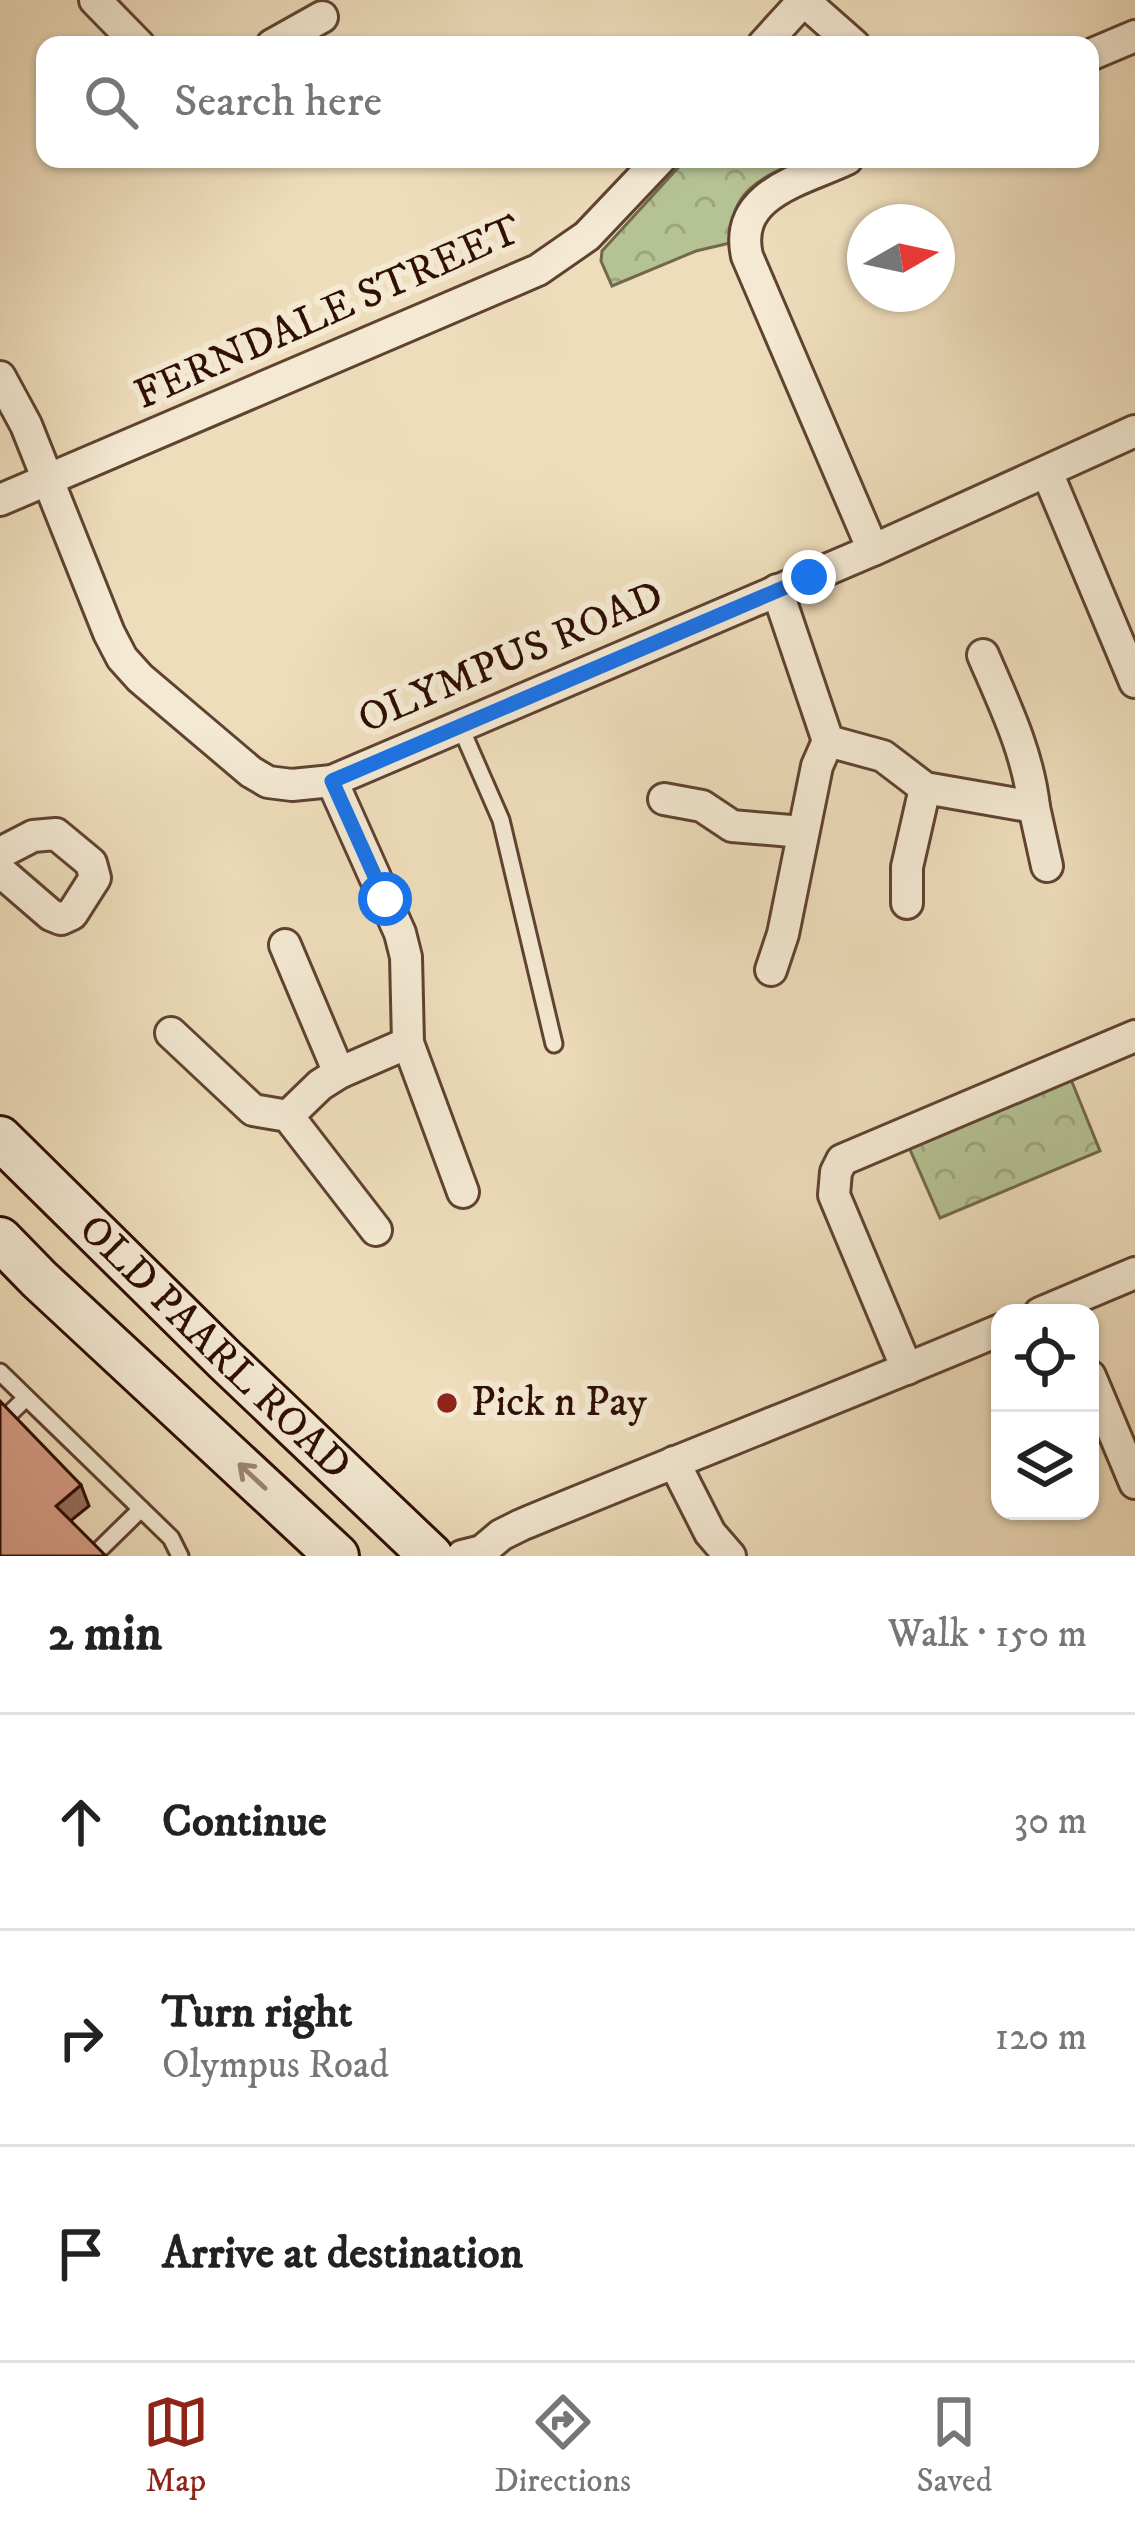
<!DOCTYPE html>
<html lang="en">
<head>
<meta charset="utf-8">
<style>
  body { margin:0; font-family:"IM FELL DW Pica",serif; background:#f2f2f2; color:#222 }
  .controls { position:absolute; right:36px; bottom:36px; display:grid; overflow:hidden; border-radius:24px; box-shadow:0 3px 9px #0004 }
  .controls button { width:108px; height:108px; display:grid; place-items:center; padding:0; border:0; border-bottom:3px solid #e0e0e0; background:#fff; color:#222; font:60px sans-serif }
  .compass { position:absolute; left:847px; top:204px; width:108px; height:108px; border-radius:50%; background:#fff; box-shadow:0 3px 9px #0004; rotate:81deg }
  .stop { position:absolute; width:36px; height:36px; margin:-27px; border:9px solid #1a73e8; border-radius:50%; background:#fff }
  .stop.end { background:#1a73e8; border-color:#fff; box-shadow:0 3px 12px #0008 }
  .list { margin:0; padding:0; list-style:none }
  h2 { display:flex; justify-content:space-between; align-items:center; height:156px; margin:0; padding:0 48px; font-size:51px }
  h2 small { font-size:39px; font-weight:400; color:#767676 }
  .list li { display:grid; grid-template-columns:78px 1fr auto; gap:36px; align-items:center; box-sizing:border-box; height:216px; padding:0 48px; border-top:3px solid #e0e0e0 }
  .list b { display:block; font-size:45px; white-space:nowrap }
  .list p { margin:0; font-size:39px; white-space:nowrap; color:#767676 }
  .list em { font-size:39px; font-style:normal; color:#767676 }
  .icon { flex:none; width:66px; height:66px; fill:none; stroke:currentColor; stroke-width:2; stroke-linecap:round; stroke-linejoin:round }
  .map { position:relative; flex:none; width:1135px; height:1556px; overflow:hidden }
  .search { position:absolute; background:#fff; box-shadow:0 3px 9px #0004; left:36px; right:36px; top:36px; height:132px; display:flex; align-items:center; gap:30px; box-sizing:border-box; padding:0 42px; border-radius:24px; color:#767676; font-size:45px }
  .sheet { height:804px; background:#fff }
  nav { display:flex; justify-content:space-around; align-items:center; box-sizing:border-box; height:168px; border-top:3px solid #e0e0e0; background:#fff; font-size:33px; color:#767676 }
  nav a { display:grid; justify-items:center; gap:6px }
  nav .on { color:#8f2418 }
  .map>svg:first-child { display:block }
  .park { fill:url(#park-crowns); stroke:#72684c; stroke-width:3 }
  .lines { fill:none; stroke-linecap:round; stroke-linejoin:round }
  .lane-casing { stroke:#604232; stroke-width:21 }
  .street-casing { stroke:#604232; stroke-width:36 }
  .secondary-casing { stroke:#300f04; stroke-width:48 }
  .lane { stroke:#f4e9d3; stroke-width:15 }
  .street { stroke:#f4e9d3; stroke-width:30 }
  .secondary { stroke:#f4e9d3; stroke-width:42 }
  .shaded-wall { fill:#966f5e; stroke:#300f04; stroke-width:3 }
  .building { fill:#d69e87; stroke:#300f04; stroke-width:3 }
  .oneway { stroke:#9c8776 }
  .route { stroke:#1a73e8; stroke-width:15 }
  .poi-dot { fill:#8f2418; stroke:#f4e9d3; stroke-width:4.5 }
  .labels { text-anchor:middle; dominant-baseline:central; stroke-width:12; stroke-linejoin:round; paint-order:stroke }
  .street-label { font-size:42px; fill:#300f04; stroke:#f4e9d3 }
  .poi-label { font-size:42px; fill:#300f04; stroke:#f4e9d3; text-anchor:start }
</style>
</head>
<body>
<div class="map">
<svg width="1135" height="1556" viewBox="0 0 1135 1556">
  <defs>
    <pattern id="park-crowns" width="20" height="18" patternUnits="userSpaceOnUse" patternTransform="scale(3)"><rect width="20" height="18" fill="#b5c293"/><path d="M2 6a3 3 0 1 1 6 0M12 15a3 3 0 1 1 6 0" fill="none" stroke="#9ca67d"/></pattern>
  </defs>
  <rect width="100%" height="100%" fill="#edb"/>
  <filter id="stains"><feTurbulence type="fractalNoise" baseFrequency=".00167" numOctaves="4"/><feColorMatrix values="0 0 0 0 .2 0 0 0 0 .09 0 0 0 0 .02 0 0 0 .5 -.17"/></filter>
  <radialGradient id="worn" r=".72"><stop offset=".6" stop-color="#630" stop-opacity="0"/><stop offset="1" stop-color="#630" stop-opacity=".3"/></radialGradient>
  <!-- park -->
  <g class="park">
    <path d="M686 159H804C762 177 729 190 730 243L696 251 612 286 601 261 602 251Z"/>
    <polygon points="1070,1077 1100,1151 940,1218 908,1145"/>
  </g>
  <g class="lines">
    <defs>
      <g id="lane">
        <polyline points="460,726 501,820 554,1044"/>
        <polyline points="0,1372 171,1538 180,1556"/>
        <polyline points="0,1423 26,1398"/>
        <polyline points="93,1556 141,1509"/>
      </g>
      <g id="street">
        <polyline points="95,0 139,45"/>
        <polyline points="803,0 854,45"/>
        <polyline points="272,45 322,17"/>
        <polyline points="763,45 804,0"/>
        <polyline points="1090,55 1135,36"/>
        <path d="M847 159C803 180 733 193 747 256L873 550"/>
        <polyline points="0,377 26,425 109,633 122,658 140,678 251,772 268,782 292,785 332,781 873,550 1135,431"/>
        <polyline points="1047,472 1135,682"/>
        <polyline points="0,500 538,270 587,236 660,159"/>
        <path d="M777 590 828 741 883 756 925 788 1034 807C1028 753 1005 706 983 655"/>
        <polyline points="332,781 400,933 406,957 408,1043 463,1192"/>
        <polyline points="664,799 702,806 732,826 803,832"/>
        <polyline points="1034,807 1047,866"/>
        <polyline points="0,853 33,836 56,834 91,863 95,878 72,914 61,919 51,915 0,871"/>
        <polyline points="907,903 907,867 925,788"/>
        <polyline points="285,945 339,1073"/>
        <polyline points="771,970 783,934 817,766 828,741"/>
        <polyline points="171,1033 253,1110 288,1116 376,1230"/>
        <polyline points="288,1116 320,1085 339,1073 408,1043"/>
        <polyline points="1040,1313 1135,1273"/>
        <polyline points="907,1369 834,1195 836,1172 842,1160 1135,1036"/>
        <polyline points="1090,1376 1135,1483"/>
        <polyline points="674,1462 710,1533 730,1556"/>
        <path d="M462 1556 482 1551 501 1535 521 1525C680 1459 841 1397 1000 1330"/>
      </g>
      <g id="secondary">
        <path id="s1" d="M0 1138 225 1360 431 1556"/>
        <polyline points="0,1239 39,1279 337,1556"/>
      </g>
    </defs>
    <!-- lane casing -->
    <use href="#lane" class="lane-casing"/>
    <!-- street casing -->
    <use href="#street" class="street-casing"/>
    <!-- secondary casing -->
    <use href="#secondary" class="secondary-casing"/>
    <!-- lane -->
    <use href="#lane" class="lane"/>
    <!-- street -->
    <use href="#street" class="street"/>
    <!-- secondary -->
    <use href="#secondary" class="secondary"/>
  </g>
  <!-- shaded-wall -->
  <polygon class="shaded-wall" points="81,1485 89,1506 63,1527 56,1506"/>
  <!-- building -->
  <polygon class="building" points="0,1401 81,1485 56,1506 106,1556 0,1556"/>
  <!-- one-way arrows -->
  <defs><path id="oneway-shaft" d="M-6 0H5M1.5-3L5.5 0L1.5 3" fill="none" stroke-width="1.6" stroke-linecap="round" stroke-linejoin="round" transform="scale(3)"/></defs>
  <use class="oneway" href="#oneway-shaft" transform="translate(252 1476) rotate(-137)"/>
  <g class="lines">
    <!-- route -->
    <polyline class="route" points="385,899 332,781 809,577"/>
  </g>
  <!-- markers -->
  <circle class="poi-dot" cx="447" cy="1403" r="12"/>
  <g class="labels">
    <!-- street labels -->
    <g class="street-label">
      <text transform="translate(328 313) rotate(-24)">FERNDALE STREET</text>
      <text transform="translate(511 658) rotate(-23)">OLYMPUS ROAD</text>
      <text stroke="none"><textPath href="#s1" startOffset="300">OLD PAARL ROAD</textPath></text>
    </g>
    <!-- poi labels -->
    <g class="poi-label">
      <text x="471" y="1403">Pick n Pay</text>
    </g>
  </g>
  <rect width="100%" height="100%" filter="url(#stains)"/>
  <rect width="100%" height="100%" fill="url(#worn)"/>
</svg>
<div class="controls">
<button><svg class="icon" aria-label="locate" viewBox="0 0 24 24"><circle cx="12" cy="12" r="6"/><path d="M12 2v4M12 18v4M2 12h4M18 12h4"/></svg></button>
<button><svg class="icon" aria-label="layers" viewBox="0 0 24 24"><path d="M12 4l9 5-9 5-9-5zM3 14l9 5 9-5"/></svg></button>
</div>
<svg class="compass" viewBox="-18 -18 36 36"><path d="M0-13l5 13h-10z" fill="#e53935"/><path d="M0 13l5-13h-10z" fill="#767676"/></svg>
<div class="stop" style="left:385px;top:899px"></div>
<div class="stop end" style="left:809px;top:577px"></div>
<div class="search"><svg class="icon" aria-label="search" viewBox="0 0 24 24"><circle cx="10" cy="10" r="6"/><path d="M15 15l6 6"/></svg>Search here</div>
</div>
<section class="sheet">
<h2>2 min<small>Walk · 150 m</small></h2>
<ul class="list">
<li><svg class="icon" aria-label="ahead" viewBox="0 0 24 24"><path d="M12 20V5M6 11l6-6 6 6"/></svg><div><b>Continue</b></div><em>30 m</em></li>
<li><svg class="icon" aria-label="right" viewBox="0 0 24 24"><path d="M7 20v-9h11M14 6l5 5-5 5"/></svg><div><b>Turn right</b><p>Olympus Road</p></div><em>120 m</em></li>
<li><svg class="icon" aria-label="arrive" viewBox="0 0 24 24"><path d="M6 21V4h12l-3 4 3 4H6"/></svg><div><b>Arrive at destination</b></div></li>
</ul>
</section>
<nav>
<a class="on"><svg class="icon" aria-label="map" viewBox="0 0 24 24"><path d="M3 6l6-2 6 2 6-2v14l-6 2-6-2-6 2zM9 4v14M15 6v14"/></svg>Map</a>
<a><svg class="icon" aria-label="directions" viewBox="0 0 24 24"><path d="M12 3l9 9-9 9-9-9zM9 14v-3h6M13 9l2 2-2 2"/></svg>Directions</a>
<a><svg class="icon" aria-label="saved" viewBox="0 0 24 24"><path d="M7 4h10v16l-5-4-5 4z"/></svg>Saved</a>
</nav>
</body>
</html>
